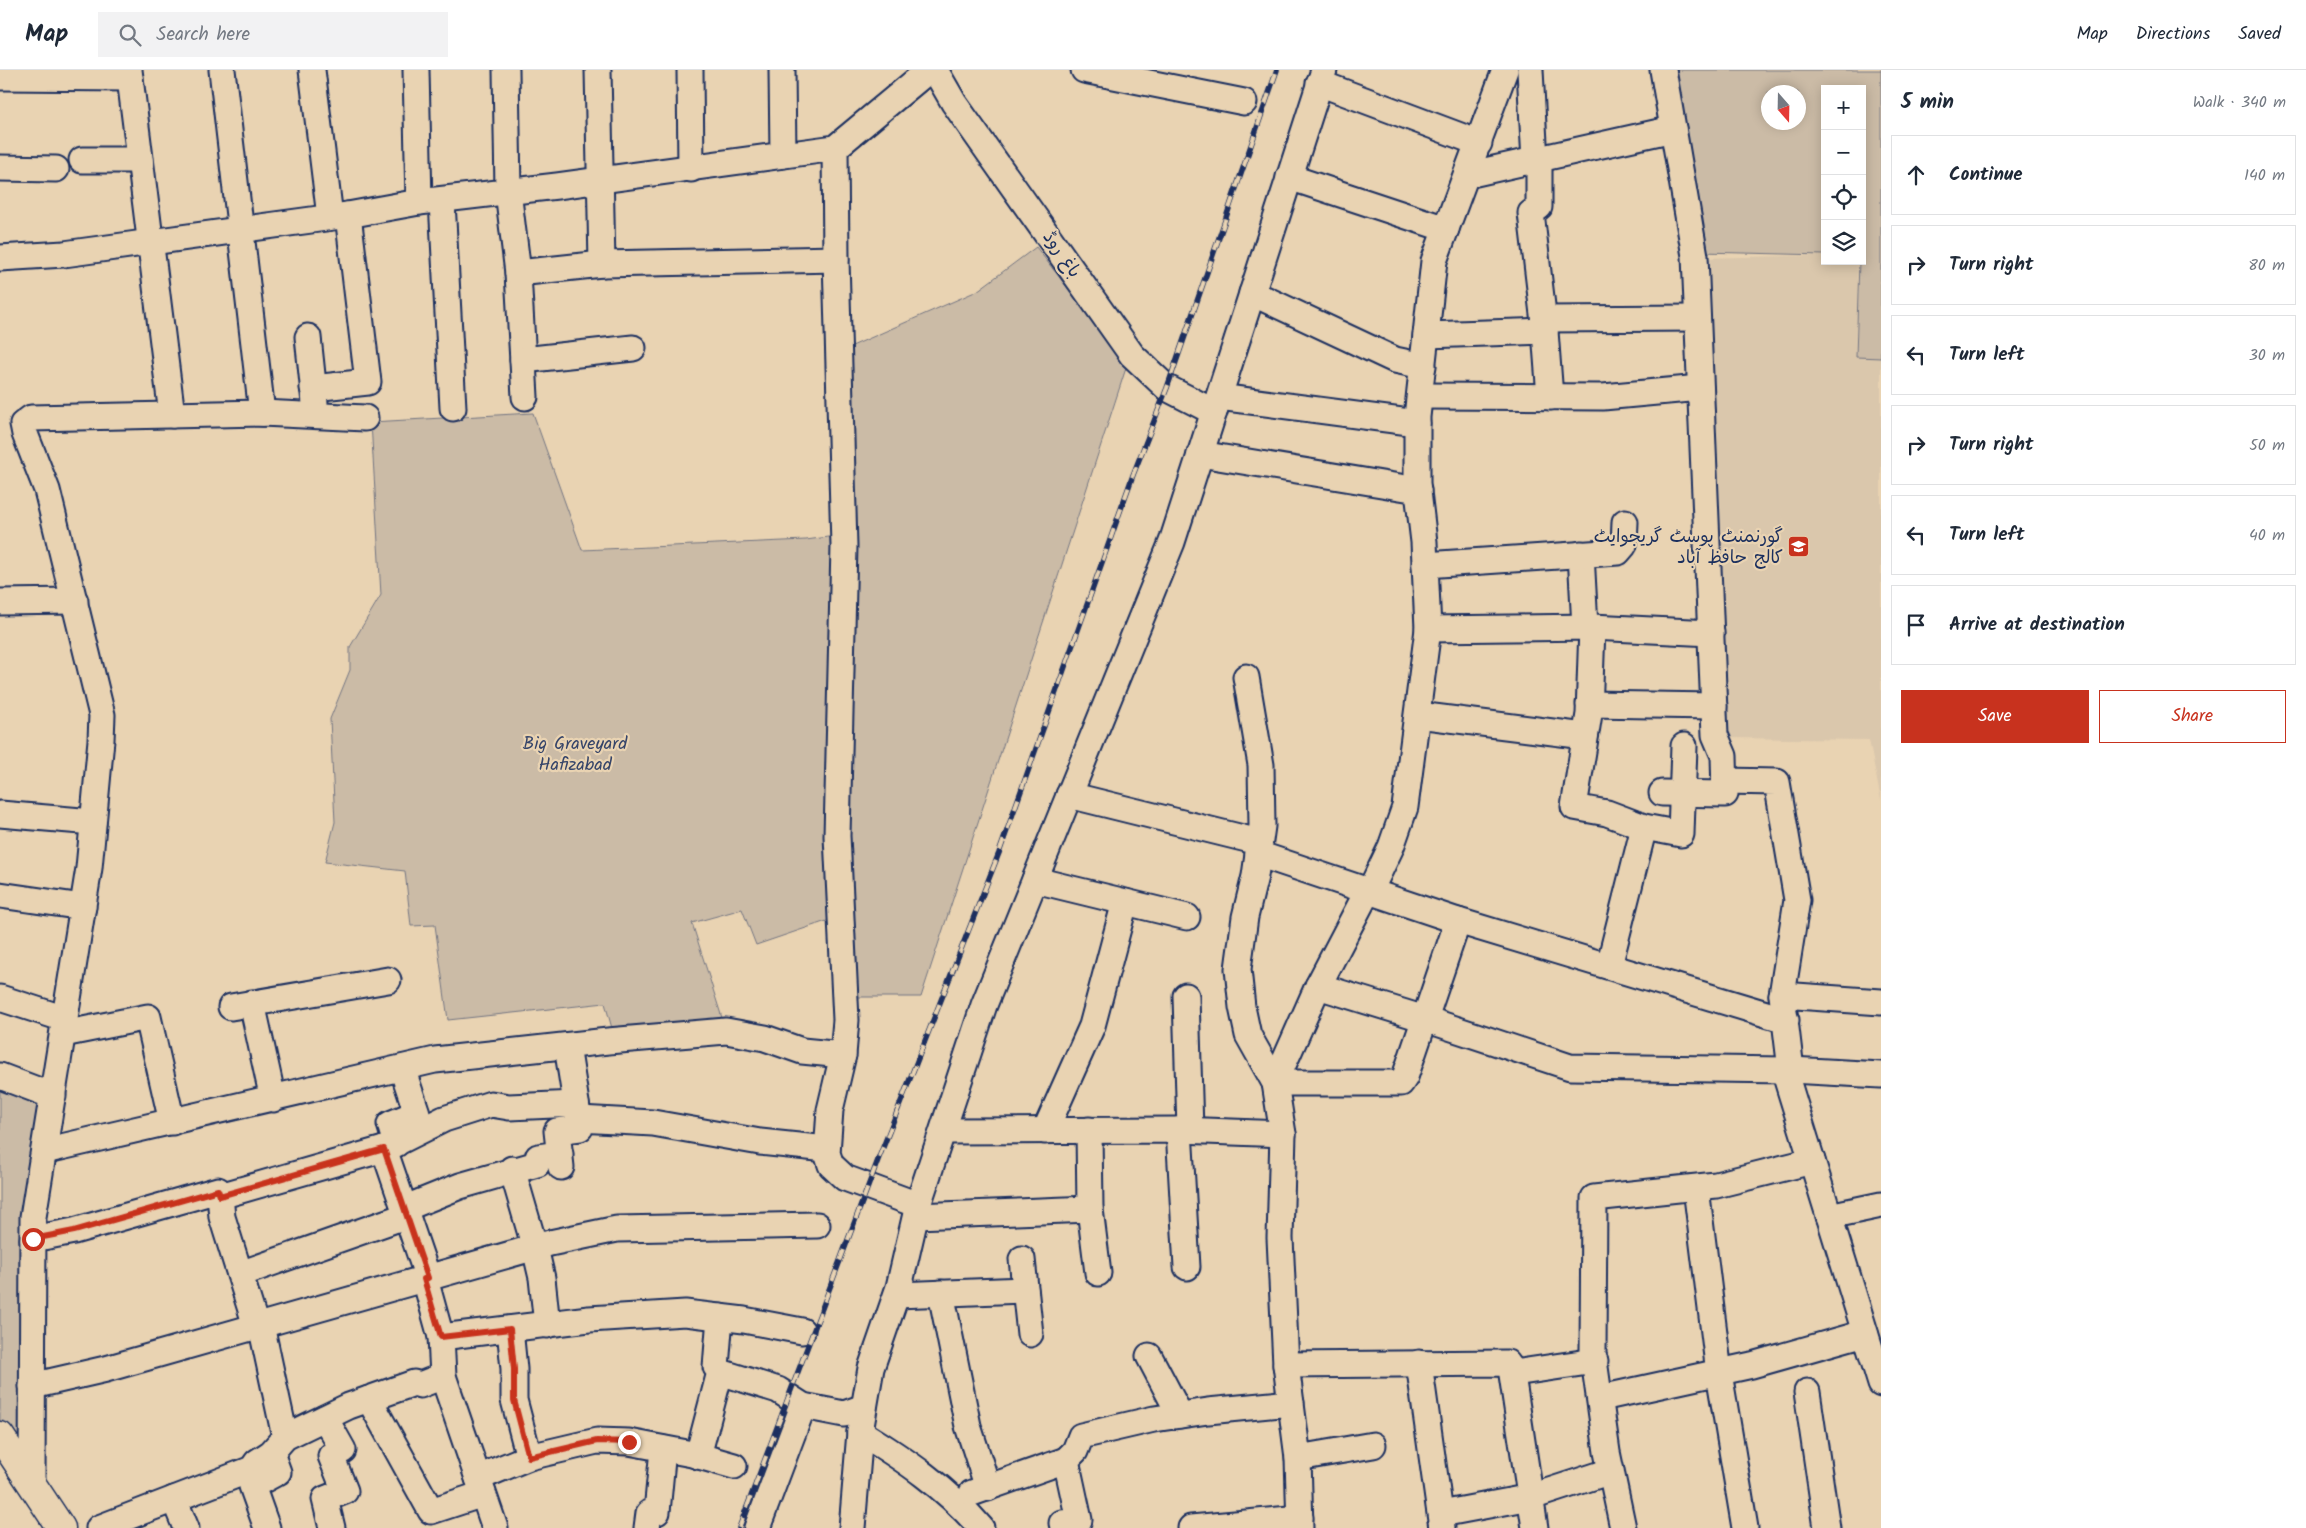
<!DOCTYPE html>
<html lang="en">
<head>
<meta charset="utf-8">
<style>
  body { margin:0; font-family:Kalam,"Playpen Sans Arabic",sans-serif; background:#f2f2f3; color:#1f2937 }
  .controls { position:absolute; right:15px; top:15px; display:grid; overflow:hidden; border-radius:0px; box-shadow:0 2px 12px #0003 }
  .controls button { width:45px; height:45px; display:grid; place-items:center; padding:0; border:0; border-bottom:1px solid #e0e1e3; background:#fff; color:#1f2937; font:25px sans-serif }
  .compass { position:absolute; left:1761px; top:15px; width:45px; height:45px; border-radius:50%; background:#fff; box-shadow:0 2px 12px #0003; rotate:160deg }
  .stop { position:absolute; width:15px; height:15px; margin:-11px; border:4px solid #c8321e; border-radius:50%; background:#fff }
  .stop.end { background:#c8321e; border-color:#fff; box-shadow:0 1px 5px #0008 }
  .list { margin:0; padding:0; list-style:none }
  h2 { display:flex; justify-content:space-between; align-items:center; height:65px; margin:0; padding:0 20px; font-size:21px }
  h2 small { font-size:16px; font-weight:400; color:#747a83 }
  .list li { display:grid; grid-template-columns:32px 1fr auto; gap:15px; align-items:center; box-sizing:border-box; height:80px; margin:0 10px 10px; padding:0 10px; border:1px solid #e0e1e3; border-radius:0px }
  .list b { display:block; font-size:19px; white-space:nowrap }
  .list em { font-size:16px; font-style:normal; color:#747a83 }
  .actions { display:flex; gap:10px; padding:15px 20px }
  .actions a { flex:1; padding:11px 0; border:1px solid #c8321e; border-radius:0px; text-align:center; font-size:18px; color:#c8321e }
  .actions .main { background:#c8321e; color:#fff }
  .icon { flex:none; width:28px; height:28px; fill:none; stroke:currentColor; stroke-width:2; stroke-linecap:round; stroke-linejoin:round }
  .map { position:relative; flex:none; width:1881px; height:1458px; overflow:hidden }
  header { display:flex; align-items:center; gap:30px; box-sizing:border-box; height:70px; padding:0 25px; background:#fff; border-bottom:1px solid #e0e1e3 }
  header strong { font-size:24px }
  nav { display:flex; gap:28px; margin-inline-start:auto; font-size:18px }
  .search { width:350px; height:45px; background:#f2f2f3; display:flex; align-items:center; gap:12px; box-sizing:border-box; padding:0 18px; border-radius:0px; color:#747a83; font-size:19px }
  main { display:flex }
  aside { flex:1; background:#fff }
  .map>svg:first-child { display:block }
  .built { fill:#dac7ac }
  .green { fill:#cbbba6; stroke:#737582; fill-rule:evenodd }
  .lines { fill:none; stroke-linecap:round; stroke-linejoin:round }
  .minor-casing { stroke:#1b2f5e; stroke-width:29 }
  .major-casing { stroke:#1b2f5e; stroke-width:31 }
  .minor { stroke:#e9d3b2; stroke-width:25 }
  .major { stroke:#e9d3b2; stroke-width:28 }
  .rail-casing { stroke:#1b2f5e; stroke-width:5.5 }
  .rail { stroke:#e9d3b2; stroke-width:4; stroke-dasharray:11; stroke-linecap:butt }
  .route { stroke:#c8321e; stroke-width:6 }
  .labels { text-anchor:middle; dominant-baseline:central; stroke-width:4.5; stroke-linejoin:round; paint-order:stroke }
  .street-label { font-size:18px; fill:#1b2f5e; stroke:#e9d3b2 }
  .poi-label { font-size:18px; fill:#1b2f5e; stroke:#e9d3b2; text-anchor:end }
  .park-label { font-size:18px; fill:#354469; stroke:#e9d3b2 }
</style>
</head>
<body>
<header>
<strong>Map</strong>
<div class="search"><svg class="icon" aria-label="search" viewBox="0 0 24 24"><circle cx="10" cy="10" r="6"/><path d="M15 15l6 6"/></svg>Search here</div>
<nav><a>Map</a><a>Directions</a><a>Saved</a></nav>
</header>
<main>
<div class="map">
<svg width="1881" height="1458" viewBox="0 0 1881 1458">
  <rect width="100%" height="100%" fill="#e9d3b2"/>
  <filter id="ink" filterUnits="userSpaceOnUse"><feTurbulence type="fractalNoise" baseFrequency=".02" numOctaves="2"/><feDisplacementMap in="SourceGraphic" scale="10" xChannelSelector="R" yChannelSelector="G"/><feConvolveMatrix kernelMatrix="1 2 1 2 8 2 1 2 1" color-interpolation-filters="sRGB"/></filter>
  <g filter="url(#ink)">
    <!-- built -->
    <polygon class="built" points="1825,185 1825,191 1858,191 1856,285 1881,286 1881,730 1869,670 1725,668 1702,188"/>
    <!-- green -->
    <g class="green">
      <path d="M1668 0H1881V288L1856 287 1859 191H1862V19H1825V185L1701 182ZM1768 22H1798V52H1768Z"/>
      <polygon points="1036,177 1127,295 921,927 854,927 850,843 756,875 742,839 692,853 723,951 613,962 605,933 448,950 435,855 411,856 405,801 325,792 335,752 330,649 350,600 350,577 381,525 371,352 533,343 582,480 806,470 850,464 852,276 977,221"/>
      <polygon points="0,1014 39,1029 21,1151 23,1364 7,1368 0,1356"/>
    </g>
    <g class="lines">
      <defs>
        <g id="minor">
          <polyline points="129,0 172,345"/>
          <polyline points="222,0 262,343"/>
          <polyline points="312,0 330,147"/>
          <polyline points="416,0 419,132"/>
          <polyline points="506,0 508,121 518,203 525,327"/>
          <polyline points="598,0 602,194"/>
          <polyline points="690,0 691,99"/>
          <polyline points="782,0 783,85"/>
          <polyline points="935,0 954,33 1132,285 1167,318 1214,342"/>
          <polyline points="1084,0 1244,32"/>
          <polyline points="1530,0 1535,91"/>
          <polyline points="0,7 130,8"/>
          <polyline points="1319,13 1479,73"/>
          <polyline points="835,78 836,189 844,476 837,766 846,950 843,985 830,1040 827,1083 831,1095 845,1108 918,1135"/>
          <polyline points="82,90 140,90"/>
          <polyline points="1539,90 1539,137 1531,143 1545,261 1550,327"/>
          <polyline points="0,98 56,99"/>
          <polyline points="1467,105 1673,59"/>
          <polyline points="1289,107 1446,159"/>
          <polyline points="442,131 453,338"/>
          <polyline points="0,188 64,184 348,145 419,132 557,116 835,78 929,0"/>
          <polyline points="518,203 602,194 836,189"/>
          <polyline points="1252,223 1395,290 1423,296"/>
          <polyline points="1544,249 1697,248"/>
          <polyline points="1426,265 1545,261"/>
          <polyline points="308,267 315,333"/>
          <polyline points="523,290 633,278"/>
          <polyline points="313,318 368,312 348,145"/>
          <polyline points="1420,326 1603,327 1700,318"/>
          <polyline points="1219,327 1417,353"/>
          <polyline points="1200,384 1418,420"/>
          <polyline points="1581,484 1585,557"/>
          <polyline points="1425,495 1618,482 1624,475 1625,452"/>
          <polyline points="0,532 75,531"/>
          <polyline points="1592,557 1589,644 1574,737 1607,743 1644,757 1681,764 1684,676"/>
          <polyline points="1428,559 1592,557 1711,563"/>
          <polyline points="1246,607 1261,695 1262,756 1255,806 1245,847 1238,899 1242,937 1248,965 1275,1013 1283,1064 1280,1168 1286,1295 1298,1388 1300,1458"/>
          <polyline points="1589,634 1714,636"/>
          <polyline points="1418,645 1585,666"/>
          <polyline points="1724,711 1777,712 1797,830 1782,925 1791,1000"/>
          <polyline points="1662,723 1725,724 1724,686 1715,665 1695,186 1663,0"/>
          <polyline points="1069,725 1259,772"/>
          <polyline points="0,744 93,752"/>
          <polyline points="1258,784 1458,851 1786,950"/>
          <polyline points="1035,810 1187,847"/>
          <polyline points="0,825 83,837"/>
          <polyline points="1609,896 1644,757"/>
          <polyline points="1318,916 1425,949 1570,997 1791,1000 1881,1005"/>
          <polyline points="1782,925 1881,932"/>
          <polyline points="1186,926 1190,1060"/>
          <polyline points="0,928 65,949"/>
          <polyline points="252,933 273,1029"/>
          <polyline points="231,937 388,910"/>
          <polyline points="63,964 148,947 172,1052"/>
          <polyline points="1784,1000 1881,1314"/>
          <polyline points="0,1006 53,1026"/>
          <polyline points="1275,1013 1318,916 1364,828 1369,823 1391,777 1405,737 1428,559 1424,472 1417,413 1417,347 1434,191 1505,0"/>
          <polyline points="1275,1013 1401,1013 1405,1007 1458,851"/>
          <polyline points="579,1049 653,1053 760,1072 827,1079"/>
          <polyline points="1089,1060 1090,1139 1098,1203"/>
          <polyline points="1179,1060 1187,1197"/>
          <polyline points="944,1061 1179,1060 1283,1064"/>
          <polyline points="1045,1061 1092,956 1125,832"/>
          <polyline points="396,1074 390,1054 417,1043 402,998"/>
          <polyline points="384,1079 428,1208"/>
          <polyline points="44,1081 435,990 608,971 726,961 765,968 802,981 843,985"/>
          <polyline points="561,1097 557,1061 580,1058 567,976"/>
          <polyline points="512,1099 535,1178 542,1208 547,1255"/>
          <polyline points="1696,1118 1719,1303 1745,1458"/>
          <polyline points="220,1126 222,1147 256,1256"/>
          <polyline points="916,1146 1090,1139"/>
          <polyline points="1829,1146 1881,1135"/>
          <polyline points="33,1169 74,1161 218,1120 220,1126 384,1079 444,1049 491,1034 509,1037 576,1034"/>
          <polyline points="1022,1189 1030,1264"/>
          <polyline points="240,1204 402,1147 413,1135 460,1116 537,1094 538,1087 560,1084"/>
          <polyline points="425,1209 441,1267 443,1306 495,1458"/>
          <polyline points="941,1223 968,1356 988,1418"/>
          <polyline points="897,1225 1025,1220"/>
          <polyline points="261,1255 285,1367"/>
          <polyline points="510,1259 514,1299 514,1330 529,1387"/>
          <polyline points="441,1267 589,1249 685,1243 744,1250 802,1261"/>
          <polyline points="1149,1286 1180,1345"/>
          <polyline points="1419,1293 1442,1458"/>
          <polyline points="1286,1295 1507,1293 1514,1303 1595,1291"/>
          <polyline points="1511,1298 1535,1458"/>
          <polyline points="720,1302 778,1320 803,1336 844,1344 864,1337"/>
          <polyline points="32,1316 106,1299 550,1173 617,1159 817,1155"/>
          <polyline points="1807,1322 1827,1458"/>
          <polyline points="1601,1328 1752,1295 1865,1263"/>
          <polyline points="369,1329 431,1441 483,1424"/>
          <polyline points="325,1348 343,1380 331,1386 345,1421 325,1429 332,1458"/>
          <path d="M860 1362C904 1389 947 1418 981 1458"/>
          <polyline points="698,1386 720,1302 716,1297 720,1247"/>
          <polyline points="1298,1388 1373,1375"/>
          <polyline points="478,1408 529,1387 597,1371 629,1372 692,1384 734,1396"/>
          <polyline points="32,1415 33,1147 89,798 101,670 102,645 47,420 25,364 23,354 31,348 262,343 365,348"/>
          <polyline points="972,1423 1066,1390"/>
          <polyline points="174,1429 186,1458"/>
          <polyline points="1441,1444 1531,1427 1611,1401"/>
          <polyline points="99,1458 252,1399 257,1392 271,1383 285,1367 349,1336 414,1313 420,1315 443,1306"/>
          <polyline points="267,1458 252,1416 278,1402 271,1383"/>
          <polyline points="647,1458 649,1443 657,1442 663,1379"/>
          <polyline points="757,1458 803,1336"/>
          <polyline points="852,1458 860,1362 871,1298 899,1217 918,1135 984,935 1172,472 1324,0"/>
          <polyline points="1064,1458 1062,1453 1079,1450 1066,1390 1075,1381 1081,1366 1154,1349 1208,1341 1291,1333"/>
          <polyline points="1191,1458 1300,1448"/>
          <polyline points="1623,1458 1607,1382 1593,1283 1594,1128 1716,1115 1812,1091"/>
        </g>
        <polyline id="major" points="0,1366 61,1458"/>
      </defs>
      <!-- minor casing -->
      <use href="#minor" class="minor-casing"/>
      <!-- major casing -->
      <use href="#major" class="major-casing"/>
      <!-- minor -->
      <use href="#minor" class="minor"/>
      <!-- major -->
      <use href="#major" class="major"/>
      <defs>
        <polyline id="rail" points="739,1458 878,1090 999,783 1133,405 1167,318 1277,0"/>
      </defs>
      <!-- rail casing -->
      <use href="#rail" class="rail-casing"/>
      <!-- rail -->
      <use href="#rail" class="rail"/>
    </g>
  </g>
  <g class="lines" filter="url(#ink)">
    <!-- route -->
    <polyline class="route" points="33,1169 74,1161 218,1120 220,1126 384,1079 428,1208 424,1209 441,1267 510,1259 514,1299 514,1330 529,1387 597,1371 629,1372"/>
  </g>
  <!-- icons -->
  <defs>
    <symbol id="university-square" viewBox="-11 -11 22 22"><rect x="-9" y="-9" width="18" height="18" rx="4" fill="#c8321e" stroke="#e9d3b2"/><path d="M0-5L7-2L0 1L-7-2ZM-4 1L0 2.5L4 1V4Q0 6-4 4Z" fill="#fff"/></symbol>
  </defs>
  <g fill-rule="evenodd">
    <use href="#university-square" x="1786" y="464" width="25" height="25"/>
  </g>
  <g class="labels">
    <!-- street labels -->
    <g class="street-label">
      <text transform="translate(1061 185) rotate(55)">باغ روڈ</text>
    </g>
    <!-- poi labels -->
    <g class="poi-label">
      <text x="1783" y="467">گورنمنٹ پوسٹ گریجوایٹ<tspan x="1783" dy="21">کالج حافظ آباد</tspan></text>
    </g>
    <!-- park labels -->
    <g class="park-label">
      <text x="575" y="674">Big Graveyard<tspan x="575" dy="21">Hafizabad</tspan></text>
    </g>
  </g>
</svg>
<div class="controls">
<button>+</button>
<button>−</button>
<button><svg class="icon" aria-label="locate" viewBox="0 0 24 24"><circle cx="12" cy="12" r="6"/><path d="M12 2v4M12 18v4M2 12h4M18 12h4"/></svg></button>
<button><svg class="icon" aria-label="layers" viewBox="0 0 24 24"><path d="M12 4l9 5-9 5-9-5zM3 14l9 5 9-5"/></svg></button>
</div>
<svg class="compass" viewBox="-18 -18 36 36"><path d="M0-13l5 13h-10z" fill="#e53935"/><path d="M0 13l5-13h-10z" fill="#747a83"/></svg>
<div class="stop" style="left:33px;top:1169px"></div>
<div class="stop end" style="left:629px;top:1372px"></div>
</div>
<aside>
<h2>5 min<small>Walk · 340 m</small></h2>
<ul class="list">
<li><svg class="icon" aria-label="ahead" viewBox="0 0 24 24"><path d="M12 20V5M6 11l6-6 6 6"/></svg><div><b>Continue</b></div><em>140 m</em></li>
<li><svg class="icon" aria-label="right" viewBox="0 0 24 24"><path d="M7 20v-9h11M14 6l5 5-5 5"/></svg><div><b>Turn right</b></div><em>80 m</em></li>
<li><svg class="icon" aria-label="left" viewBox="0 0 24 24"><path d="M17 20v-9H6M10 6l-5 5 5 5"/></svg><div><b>Turn left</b></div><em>30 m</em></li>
<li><svg class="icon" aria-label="right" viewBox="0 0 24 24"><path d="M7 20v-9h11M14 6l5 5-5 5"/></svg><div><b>Turn right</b></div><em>50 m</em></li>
<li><svg class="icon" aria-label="left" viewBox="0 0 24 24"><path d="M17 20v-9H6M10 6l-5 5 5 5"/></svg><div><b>Turn left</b></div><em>40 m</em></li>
<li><svg class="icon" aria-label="arrive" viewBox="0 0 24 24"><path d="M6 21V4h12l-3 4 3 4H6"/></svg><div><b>Arrive at destination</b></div></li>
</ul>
<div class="actions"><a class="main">Save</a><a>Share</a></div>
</aside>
</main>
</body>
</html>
